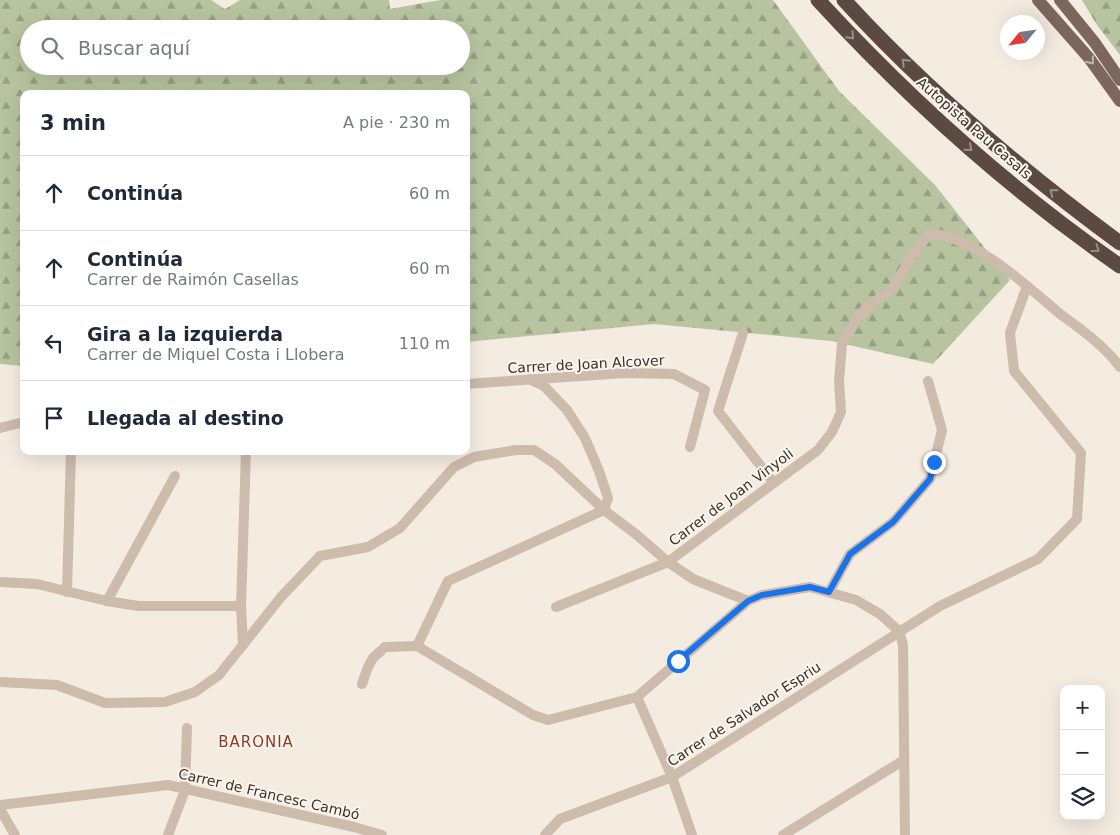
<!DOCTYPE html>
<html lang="es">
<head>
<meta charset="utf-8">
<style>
  body { margin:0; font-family:"DejaVu Sans",sans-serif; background:#f2f2f3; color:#1f2937 }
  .controls { position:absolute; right:15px; bottom:15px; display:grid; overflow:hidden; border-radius:10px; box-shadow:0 5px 20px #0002 }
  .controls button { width:45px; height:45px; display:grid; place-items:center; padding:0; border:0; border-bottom:1px solid #e0e1e3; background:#fff; color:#1f2937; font:25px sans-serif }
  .compass { position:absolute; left:1000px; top:15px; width:45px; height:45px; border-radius:50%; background:#fff; box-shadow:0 5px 20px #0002; rotate:241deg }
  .stop { position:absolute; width:15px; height:15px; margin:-11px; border:4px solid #1a73e8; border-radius:50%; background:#fff }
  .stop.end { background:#1a73e8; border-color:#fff; box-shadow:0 1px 5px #0008 }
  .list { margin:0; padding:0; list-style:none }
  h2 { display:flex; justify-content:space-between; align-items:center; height:65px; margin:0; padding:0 20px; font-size:21px }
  h2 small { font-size:16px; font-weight:400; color:#747a83 }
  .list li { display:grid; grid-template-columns:32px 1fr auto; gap:15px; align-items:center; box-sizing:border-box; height:75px; padding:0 20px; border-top:1px solid #e0e1e3 }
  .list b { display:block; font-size:19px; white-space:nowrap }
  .list p { margin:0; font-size:16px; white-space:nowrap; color:#747a83 }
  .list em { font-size:16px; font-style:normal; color:#747a83 }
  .icon { flex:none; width:28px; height:28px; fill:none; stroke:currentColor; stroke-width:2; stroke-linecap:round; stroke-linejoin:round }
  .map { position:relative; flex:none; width:1120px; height:835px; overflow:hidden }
  .search { position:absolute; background:#fff; box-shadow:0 5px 20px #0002; left:20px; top:20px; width:450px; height:55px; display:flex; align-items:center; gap:12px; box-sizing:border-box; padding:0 18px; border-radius:28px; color:#747a83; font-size:19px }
  .panel { position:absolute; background:#fff; box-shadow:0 5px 20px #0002; left:20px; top:90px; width:450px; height:365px; border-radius:10px }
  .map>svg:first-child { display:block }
  .forest { fill:url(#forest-firs); fill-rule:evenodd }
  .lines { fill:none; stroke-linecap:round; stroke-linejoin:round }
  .minor { stroke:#cdbbac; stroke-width:10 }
  .primary { stroke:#7d675c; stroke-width:12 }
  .motorway { stroke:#5c4a42; stroke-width:15 }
  .oneway { stroke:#9c8e87 }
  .oneway2 { stroke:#c2b5ac }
  .route { stroke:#1a73e8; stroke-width:6 }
  .labels { text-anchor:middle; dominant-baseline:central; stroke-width:4; stroke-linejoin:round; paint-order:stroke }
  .street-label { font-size:14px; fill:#3b302b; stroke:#fbf5ee }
  .neighbourhood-label { font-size:15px; letter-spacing:1px; fill:#8c3b22; stroke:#fbf5ee }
</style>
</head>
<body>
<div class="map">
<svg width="1120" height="835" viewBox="0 0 1120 835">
  <defs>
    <pattern id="forest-firs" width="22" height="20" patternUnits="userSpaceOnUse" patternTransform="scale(1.25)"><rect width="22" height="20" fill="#b8c4a0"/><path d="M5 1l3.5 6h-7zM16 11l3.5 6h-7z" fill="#97a083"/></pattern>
  </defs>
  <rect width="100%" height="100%" fill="#f4ebe1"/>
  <!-- forest -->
  <g class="forest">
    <path d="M0 0H211L225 9 240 0H389L390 9 440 0H773L839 91 935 185 1010 280 933 364 831 341 654 324 466 342V94H24V366L0 364ZM29 29H461V66H29Z"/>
    <polygon points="1082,0 1120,0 1120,55 1097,25"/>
  </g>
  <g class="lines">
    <!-- minor -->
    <g class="minor">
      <polyline points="743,333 718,411 774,483"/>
      <polyline points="466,384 625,373 674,374 705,390 690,447"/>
      <polyline points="0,428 24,422"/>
      <polyline points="0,582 37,584 107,601 138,606 241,606"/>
      <polyline points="67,592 71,451"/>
      <polyline points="829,592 850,554 893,522 930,479 942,430 928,381"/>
      <polyline points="107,601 175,476"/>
      <path d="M556 607 668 562 818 450 832 432 841 412 839 381 842 344 858 316 874 302 892 289 912 256 929 234C939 234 949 236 959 241 996 257 1028 287 1059 313 1080 329 1104 345 1120 367"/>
      <polyline points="899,631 903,645 905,835"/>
      <polyline points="243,645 241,606 246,451"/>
      <polyline points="417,646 448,581 604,510 608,498 599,471 585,438 567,410 544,386 529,379"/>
      <polyline points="0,682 57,685 105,703 165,702 195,692 219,675 281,597 320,556 368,547 400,528 454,467 474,457 516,450 534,450 555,464 604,510 637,535 668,562 693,579 748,601 762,595 810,587 856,600 880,614 899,631"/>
      <polyline points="362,684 368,667 373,658 385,647 417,646 533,715 548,720 637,697 748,601"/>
      <polyline points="637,697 672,777 692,835"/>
      <polyline points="0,805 168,785 354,827 382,835"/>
      <polyline points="0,809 15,835"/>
      <polyline points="168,835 185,790 187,728"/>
      <polyline points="545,835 560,819 672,777 940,606 1038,559 1077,519 1081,453 1014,371 1010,333 1027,286"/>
      <polyline points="783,835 904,760"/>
    </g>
    <!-- primary -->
    <g class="primary">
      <polyline points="1038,0 1089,58 1120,101"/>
      <polyline points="1060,0 1095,43 1120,80"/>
    </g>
    <!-- motorway -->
    <g class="motorway">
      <path d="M818 0C909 99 1009 189 1120 266"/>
      <path d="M844 0C927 91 1021 170 1120 243"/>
    </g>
  </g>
  <!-- one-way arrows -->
  <defs><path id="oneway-chevron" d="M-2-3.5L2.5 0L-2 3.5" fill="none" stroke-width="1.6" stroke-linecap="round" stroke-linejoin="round" transform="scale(1.25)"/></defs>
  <g class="oneway">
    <use href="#oneway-chevron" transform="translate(851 36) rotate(46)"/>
    <use href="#oneway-chevron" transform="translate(905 62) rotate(-135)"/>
    <use href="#oneway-chevron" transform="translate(969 148) rotate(41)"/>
    <use href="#oneway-chevron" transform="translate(1053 192) rotate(-141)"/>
    <use href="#oneway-chevron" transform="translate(1096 249) rotate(36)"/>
  </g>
  <use class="oneway2" href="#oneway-chevron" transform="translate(1091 61) rotate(52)"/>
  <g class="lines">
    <!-- route -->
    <polyline class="route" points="678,661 748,601 762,595 810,587 829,592 850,554 893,522 930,479 934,462"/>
  </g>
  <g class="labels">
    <!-- street labels -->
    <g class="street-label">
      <text transform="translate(974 128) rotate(41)">Autopista Pau Casals</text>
      <text transform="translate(586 364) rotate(-3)">Carrer de Joan Alcover</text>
      <text transform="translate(731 497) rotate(-37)">Carrer de Joan Vinyoli</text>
      <text transform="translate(744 714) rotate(-33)">Carrer de Salvador Espriu</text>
      <text transform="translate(269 794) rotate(13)">Carrer de Francesc Cambó</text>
    </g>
    <!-- neighbourhood labels -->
    <g class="neighbourhood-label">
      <text x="256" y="742">BARONIA</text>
    </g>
  </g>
</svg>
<div class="controls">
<button>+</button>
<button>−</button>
<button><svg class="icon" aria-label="layers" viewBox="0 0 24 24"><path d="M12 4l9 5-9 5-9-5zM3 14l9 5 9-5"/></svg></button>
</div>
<svg class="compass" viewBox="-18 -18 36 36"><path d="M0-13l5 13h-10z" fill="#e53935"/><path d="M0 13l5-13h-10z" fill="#747a83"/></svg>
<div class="stop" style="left:678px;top:661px"></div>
<div class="stop end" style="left:934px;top:462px"></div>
<div class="search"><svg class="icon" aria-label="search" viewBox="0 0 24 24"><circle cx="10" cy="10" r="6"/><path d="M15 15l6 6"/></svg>Buscar aquí</div>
<section class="panel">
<h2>3 min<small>A pie · 230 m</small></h2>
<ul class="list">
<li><svg class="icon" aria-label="ahead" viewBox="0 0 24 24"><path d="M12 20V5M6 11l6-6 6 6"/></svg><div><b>Continúa</b></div><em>60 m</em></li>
<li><svg class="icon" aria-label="ahead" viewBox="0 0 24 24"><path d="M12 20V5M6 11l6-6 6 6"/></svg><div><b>Continúa</b><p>Carrer de Raimón Casellas</p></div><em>60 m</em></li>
<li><svg class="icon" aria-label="left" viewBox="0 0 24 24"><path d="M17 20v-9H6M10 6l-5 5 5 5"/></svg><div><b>Gira a la izquierda</b><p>Carrer de Miquel Costa i Llobera</p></div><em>110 m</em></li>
<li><svg class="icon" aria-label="arrive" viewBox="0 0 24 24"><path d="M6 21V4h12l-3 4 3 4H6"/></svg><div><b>Llegada al destino</b></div></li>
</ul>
</section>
</div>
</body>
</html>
